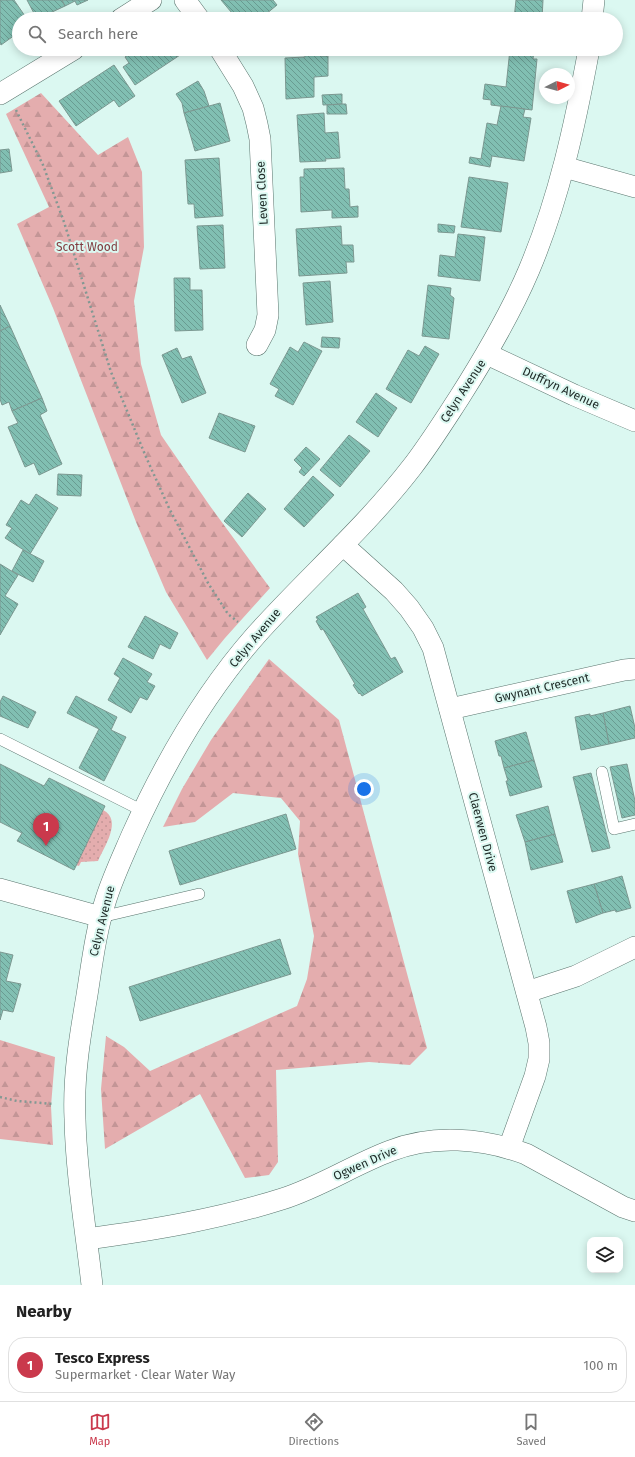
<!DOCTYPE html>
<html lang="en">
<head>
<meta charset="utf-8">
<style>
  body { margin:0; font-family:"Fira Sans",sans-serif; background:#f6f6f6; color:#222 }
  .controls { position:absolute; right:12px; bottom:12px; display:grid; overflow:hidden; border-radius:8px; box-shadow:0 2px 10px #0003 }
  .controls button { width:36px; height:36px; display:grid; place-items:center; padding:0; border:0; border-bottom:1px solid #e0e0e0; background:#fff; color:#222; font:20px sans-serif }
  .compass { position:absolute; left:539px; top:68px; width:36px; height:36px; border-radius:50%; background:#fff; box-shadow:0 2px 10px #0003; rotate:84deg }
  .you { position:absolute; left:364px; top:789px; width:14px; height:14px; margin:-10px; border:3px solid #fff; border-radius:50%; background:#1a73e8; box-shadow:0 0 0 6px #1a73e833 }
  .badge { display:grid; place-items:center; width:26px; height:26px; border-radius:50%; background:#ca394c; color:#fff; font-size:13px; font-weight:700 }
  .pin { position:absolute; translate:-50% -33px; filter:drop-shadow(0 1px 2px #0008) }
  .pin::after { content:''; position:absolute; top:21px; width:14px; height:12px; background:inherit; clip-path:polygon(0 0,100% 0,50% 100%) }
  .list { margin:0; padding:0; list-style:none }
  h2 { display:flex; justify-content:space-between; align-items:center; height:52px; margin:0; padding:0 16px; font-size:17px }
  h2 small { font-size:13px; font-weight:400; color:#767676 }
  .list li { display:grid; grid-template-columns:26px 1fr auto; gap:12px; align-items:center; box-sizing:border-box; height:56px; margin:0 8px 8px; padding:0 8px; border:1px solid #e0e0e0; border-radius:16px }
  .list b { display:block; font-size:15px; white-space:nowrap }
  .list p { margin:0; font-size:13px; white-space:nowrap; color:#767676 }
  .list em { font-size:13px; font-style:normal; color:#767676 }
  .icon { flex:none; width:22px; height:22px; fill:none; stroke:currentColor; stroke-width:2; stroke-linecap:round; stroke-linejoin:round }
  .map { position:relative; flex:none; width:635px; height:1285px; overflow:hidden }
  .search { position:absolute; background:#fff; box-shadow:0 2px 10px #0003; left:12px; right:12px; top:12px; height:44px; display:flex; align-items:center; gap:10px; box-sizing:border-box; padding:0 14px; border-radius:22px; color:#767676; font-size:15px }
  .sheet { height:116px; background:#fff }
  nav { display:flex; justify-content:space-around; align-items:center; box-sizing:border-box; height:56px; border-top:1px solid #e0e0e0; background:#fff; font-size:11px; color:#767676 }
  nav a { display:grid; justify-items:center; gap:2px }
  nav .on { color:#ca394c }
  .map>svg:first-child { display:block }
  .grass { fill:url(#grass-dots) }
  .forest { fill:url(#forest-firs) }
  .building { fill:url(#building-back-hatch); stroke:#7c9891 }
  .lines { fill:none; stroke-linecap:round; stroke-linejoin:round }
  .lane-casing { stroke:#5a756e; stroke-width:12 }
  .street-casing { stroke:#5a756e; stroke-width:22 }
  .path { stroke:#839893; stroke-width:2.5; stroke-dasharray:2 3; stroke-linecap:butt }
  .lane { stroke:#fff; stroke-width:11 }
  .street { stroke:#fff; stroke-width:21 }
  .labels { text-anchor:middle; dominant-baseline:central; stroke-width:4; stroke-linejoin:round; paint-order:stroke }
  .street-label { font-size:12px; fill:#202c29; stroke:#dbf8f1 }
  .park-label { font-size:12px; fill:#823c40; stroke:#dbf8f1 }
</style>
</head>
<body>
<div class="map">
<svg width="635" height="1285" viewBox="0 0 635 1285">
  <defs>
    <pattern id="grass-dots" width="8" height="8" patternUnits="userSpaceOnUse"><rect width="8" height="8" fill="#e4adae"/><path d="M2 2h.1M6 6h.1" fill="none" stroke="#c39596" stroke-width="1.8" stroke-linecap="round"/></pattern>
    <pattern id="forest-firs" width="22" height="20" patternUnits="userSpaceOnUse"><rect width="22" height="20" fill="#e4adae"/><path d="M5 1l3.5 6h-7zM16 11l3.5 6h-7z" fill="#c39596"/></pattern>
    <pattern id="building-back-hatch" width="6" height="6" patternUnits="userSpaceOnUse"><rect width="6" height="6" fill="#81bfb2"/><path d="M-1 5l2 2M0 0l6 6M5-1l2 2" fill="none" stroke="#699b91"/></pattern>
  </defs>
  <rect width="100%" height="100%" fill="#dbf8f1"/>
  <!-- grass -->
  <path class="grass" d="M103 810C123 820 104 847 98 861L81 862 79 866 76 865Z"/>
  <!-- forest -->
  <g class="forest">
    <polygon points="41,93 98,155 128,137 142,172 144,247 134,301 141,364 161,435 210,506 270,588 225,638 207,660 166,592 136,522 53,308 17,224 49,207 6,114"/>
    <polygon points="269,659 339,720 427,1048 410,1065 369,1062 276,1070 278,1162 269,1175 245,1178 200,1094 105,1149 101,1089 106,1036 124,1047 150,1071 297,1006 307,979 314,936 298,854 300,821 281,798 233,793 195,822 163,827 182,789 211,740"/>
    <polygon points="0,1040 55,1057 51,1106 53,1145 0,1139"/>
  </g>
  <!-- building -->
  <g class="building">
    <polygon points="0,0 14,0 27,19 19,19 19,32 1,45 0,43"/>
    <polygon points="27,0 62,0 65,6 37,19"/>
    <polygon points="62,0 88,0 77,5 75,1 65,6"/>
    <polygon points="221,0 273,0 277,5 260,19 237,19"/>
    <polygon points="516,0 543,0 542,19 514,19"/>
    <polygon points="136,49 180,49 183,53 135,85 123,67 129,63 125,57"/>
    <polygon points="304,49 320,49 321,56 328,56 328,76 314,77 314,97 286,99 285,58 305,57"/>
    <polygon points="474,49 510,49 510,54 474,51"/>
    <polygon points="510,49 534,50 533,59 537,59 532,110 491,105 491,100 483,99 485,84 506,87"/>
    <polygon points="114,65 135,96 119,107 114,100 76,126 59,101"/>
    <polygon points="198,81 204,91 209,106 184,113 182,103 176,94"/>
    <polygon points="342,94 342,104 323,105 322,95"/>
    <polygon points="220,103 230,141 195,151 184,113"/>
    <polygon points="342,104 346,104 347,114 327,114 327,105"/>
    <polygon points="501,106 525,109 523,117 531,118 524,161 492,156 490,167 469,163 470,157 481,159 487,123 497,125"/>
    <polygon points="324,113 325,133 338,132 340,158 325,159 326,161 300,162 297,115"/>
    <polygon points="9,149 12,171 0,173 0,150"/>
    <polygon points="219,158 223,216 195,218 194,204 188,204 185,160"/>
    <polygon points="344,168 345,189 349,189 350,207 358,206 358,217 332,218 332,210 301,212 300,177 304,177 304,169"/>
    <polygon points="469,177 508,183 501,232 461,227"/>
    <polygon points="438,224 455,226 454,233 438,232"/>
    <polygon points="223,225 225,268 200,269 197,226"/>
    <polygon points="341,226 342,245 353,245 354,262 346,262 347,273 299,276 296,229"/>
    <polygon points="458,234 485,237 480,281 438,276 440,255 455,257"/>
    <polygon points="174,278 190,278 190,290 202,290 203,330 175,331"/>
    <polygon points="330,281 333,322 306,325 303,283"/>
    <polygon points="428,285 451,288 450,295 454,298 449,339 422,336"/>
    <polygon points="0,305 10,326 0,331"/>
    <polygon points="10,326 42,398 12,411 9,402 2,405 0,399 0,331"/>
    <polygon points="322,337 340,338 339,348 321,347"/>
    <polygon points="304,342 322,351 293,405 275,396 279,389 270,384 290,347 298,352"/>
    <polygon points="425,346 439,354 411,403 386,389 408,350 419,356"/>
    <polygon points="177,348 182,359 191,356 206,393 182,403 162,355"/>
    <polygon points="376,393 397,408 378,437 356,422"/>
    <polygon points="42,398 47,411 40,415 62,464 39,475 34,463 25,467 8,427 18,423 12,411"/>
    <polygon points="219,413 255,426 245,452 209,438"/>
    <polygon points="349,435 370,451 340,487 320,470"/>
    <polygon points="306,447 320,459 304,476 299,472 302,468 294,460"/>
    <polygon points="58,474 82,475 81,496 57,495"/>
    <polygon points="313,476 334,495 304,527 284,509"/>
    <polygon points="248,493 266,509 242,537 224,521"/>
    <polygon points="36,494 58,508 30,554 5,538 12,528 6,525 21,500 29,505"/>
    <polygon points="23,550 44,561 33,582 12,571"/>
    <polygon points="0,564 18,575 5,596 18,604 0,635"/>
    <polygon points="358,593 366,607 363,609 391,659 395,657 403,672 362,696 360,693 359,694 353,685 355,684 323,629 321,630 316,621 318,620 316,617"/>
    <polygon points="145,616 178,633 170,649 160,644 153,659 128,647"/>
    <polygon points="123,658 152,674 147,682 155,686 147,700 140,697 131,713 108,700 120,678 114,674"/>
    <polygon points="3,696 36,712 28,728 0,716 0,702"/>
    <polygon points="76,696 117,717 111,730 126,737 104,781 79,768 99,729 67,713"/>
    <polygon points="630,706 635,728 635,738 609,744 603,713"/>
    <polygon points="603,713 609,744 581,750 575,717 590,714 590,716"/>
    <polygon points="526,732 534,760 504,768 501,756 499,756 495,741"/>
    <polygon points="534,760 542,787 510,796 506,781 508,781 504,768"/>
    <polygon points="0,764 44,786 49,778 105,806 74,870 17,841 22,833 0,822"/>
    <polygon points="627,764 635,801 635,815 622,818 610,767"/>
    <polygon points="591,773 610,848 592,852 573,777"/>
    <polygon points="548,806 555,834 525,842 516,815"/>
    <polygon points="286,814 296,849 180,885 169,851"/>
    <polygon points="555,834 563,862 531,870 525,842"/>
    <polygon points="622,876 631,908 616,912 615,910 603,913 594,884"/>
    <polygon points="594,884 603,913 576,923 567,891"/>
    <polygon points="280,939 291,974 140,1021 129,987"/>
    <polygon points="0,952 13,955 6,981 21,984 13,1012 3,1010 0,1020"/>
  </g>
  <g class="lines">
    <defs>
      <g id="lane">
        <polyline points="0,739 143,811"/>
        <polyline points="602,772 614,829 635,824"/>
        <polyline points="101,917 199,894"/>
      </g>
      <g id="street">
        <polyline points="185,0 199,19"/>
        <polyline points="121,19 151,0"/>
        <polyline points="592,19 594,0"/>
        <polyline points="220,49 243,86 253,108 257,124 260,139 268,315 265,330 257,345"/>
        <polyline points="0,94 74,49"/>
        <polyline points="564,167 635,187"/>
        <polyline points="487,354 574,395 635,421"/>
        <polyline points="343,545 394,591 409,608 423,628 433,648 536,1027 539,1043 539,1059 535,1076 509,1148"/>
        <polyline points="450,709 624,670 635,669"/>
        <polyline points="0,889 101,917"/>
        <polyline points="527,992 576,976 635,947"/>
        <path d="M87 1239C153 1230 219 1219 282 1199 320 1187 353 1165 390 1151 433 1134 483 1138 526 1154L623 1207 635 1211"/>
        <path d="M92 1285C86 1231 76 1173 75 1119 73 1077 80 1036 87 995 92 963 96 930 106 899 113 877 123 856 132 835 164 764 204 694 256 635 307 578 365 528 412 467 429 445 444 421 459 398 485 357 510 315 529 270 559 199 575 125 589 49"/>
      </g>
    </defs>
    <!-- lane casing -->
    <use href="#lane" class="lane-casing"/>
    <!-- street casing -->
    <use href="#street" class="street-casing"/>
    <!-- path -->
    <g class="path">
      <polyline points="16,110 43,165 64,222 111,372 146,457 169,508 208,583 228,614 238,622"/>
      <polyline points="0,1097 17,1101 54,1104"/>
    </g>
    <!-- lane -->
    <use href="#lane" class="lane"/>
    <!-- street -->
    <use href="#street" class="street"/>
  </g>
  <g class="labels">
    <!-- street labels -->
    <g class="street-label">
      <text transform="translate(262 193) rotate(-93)">Leven Close</text>
      <text transform="translate(561 388) rotate(25)">Duffryn Avenue</text>
      <text transform="translate(463 391) rotate(-57)">Celyn Avenue</text>
      <text transform="translate(255 638) rotate(-50)">Celyn Avenue</text>
      <text transform="translate(542 688) rotate(-13)">Gwynant Crescent</text>
      <text transform="translate(483 832) rotate(75)">Claerwen Drive</text>
      <text transform="translate(102 921) rotate(-76)">Celyn Avenue</text>
      <text transform="translate(365 1163) rotate(-24)">Ogwen Drive</text>
    </g>
    <!-- park labels -->
    <g class="park-label">
      <text x="87" y="247">Scott Wood</text>
    </g>
  </g>
</svg>
<div class="controls">
<button><svg class="icon" aria-label="layers" viewBox="0 0 24 24"><path d="M12 4l9 5-9 5-9-5zM3 14l9 5 9-5"/></svg></button>
</div>
<svg class="compass" viewBox="-18 -18 36 36"><path d="M0-13l5 13h-10z" fill="#e53935"/><path d="M0 13l5-13h-10z" fill="#767676"/></svg>
<div class="you"></div>
<div class="pin badge" style="left:46px;top:846px">1</div>
<div class="search"><svg class="icon" aria-label="search" viewBox="0 0 24 24"><circle cx="10" cy="10" r="6"/><path d="M15 15l6 6"/></svg>Search here</div>
</div>
<section class="sheet">
<h2>Nearby<small></small></h2>
<ul class="list">
<li><span class="badge">1</span><div><b>Tesco Express</b><p>Supermarket · Clear Water Way</p></div><em>100 m</em></li>
</ul>
</section>
<nav>
<a class="on"><svg class="icon" aria-label="map" viewBox="0 0 24 24"><path d="M3 6l6-2 6 2 6-2v14l-6 2-6-2-6 2zM9 4v14M15 6v14"/></svg>Map</a>
<a><svg class="icon" aria-label="directions" viewBox="0 0 24 24"><path d="M12 3l9 9-9 9-9-9zM9 14v-3h6M13 9l2 2-2 2"/></svg>Directions</a>
<a><svg class="icon" aria-label="saved" viewBox="0 0 24 24"><path d="M7 4h10v16l-5-4-5 4z"/></svg>Saved</a>
</nav>
</body>
</html>
